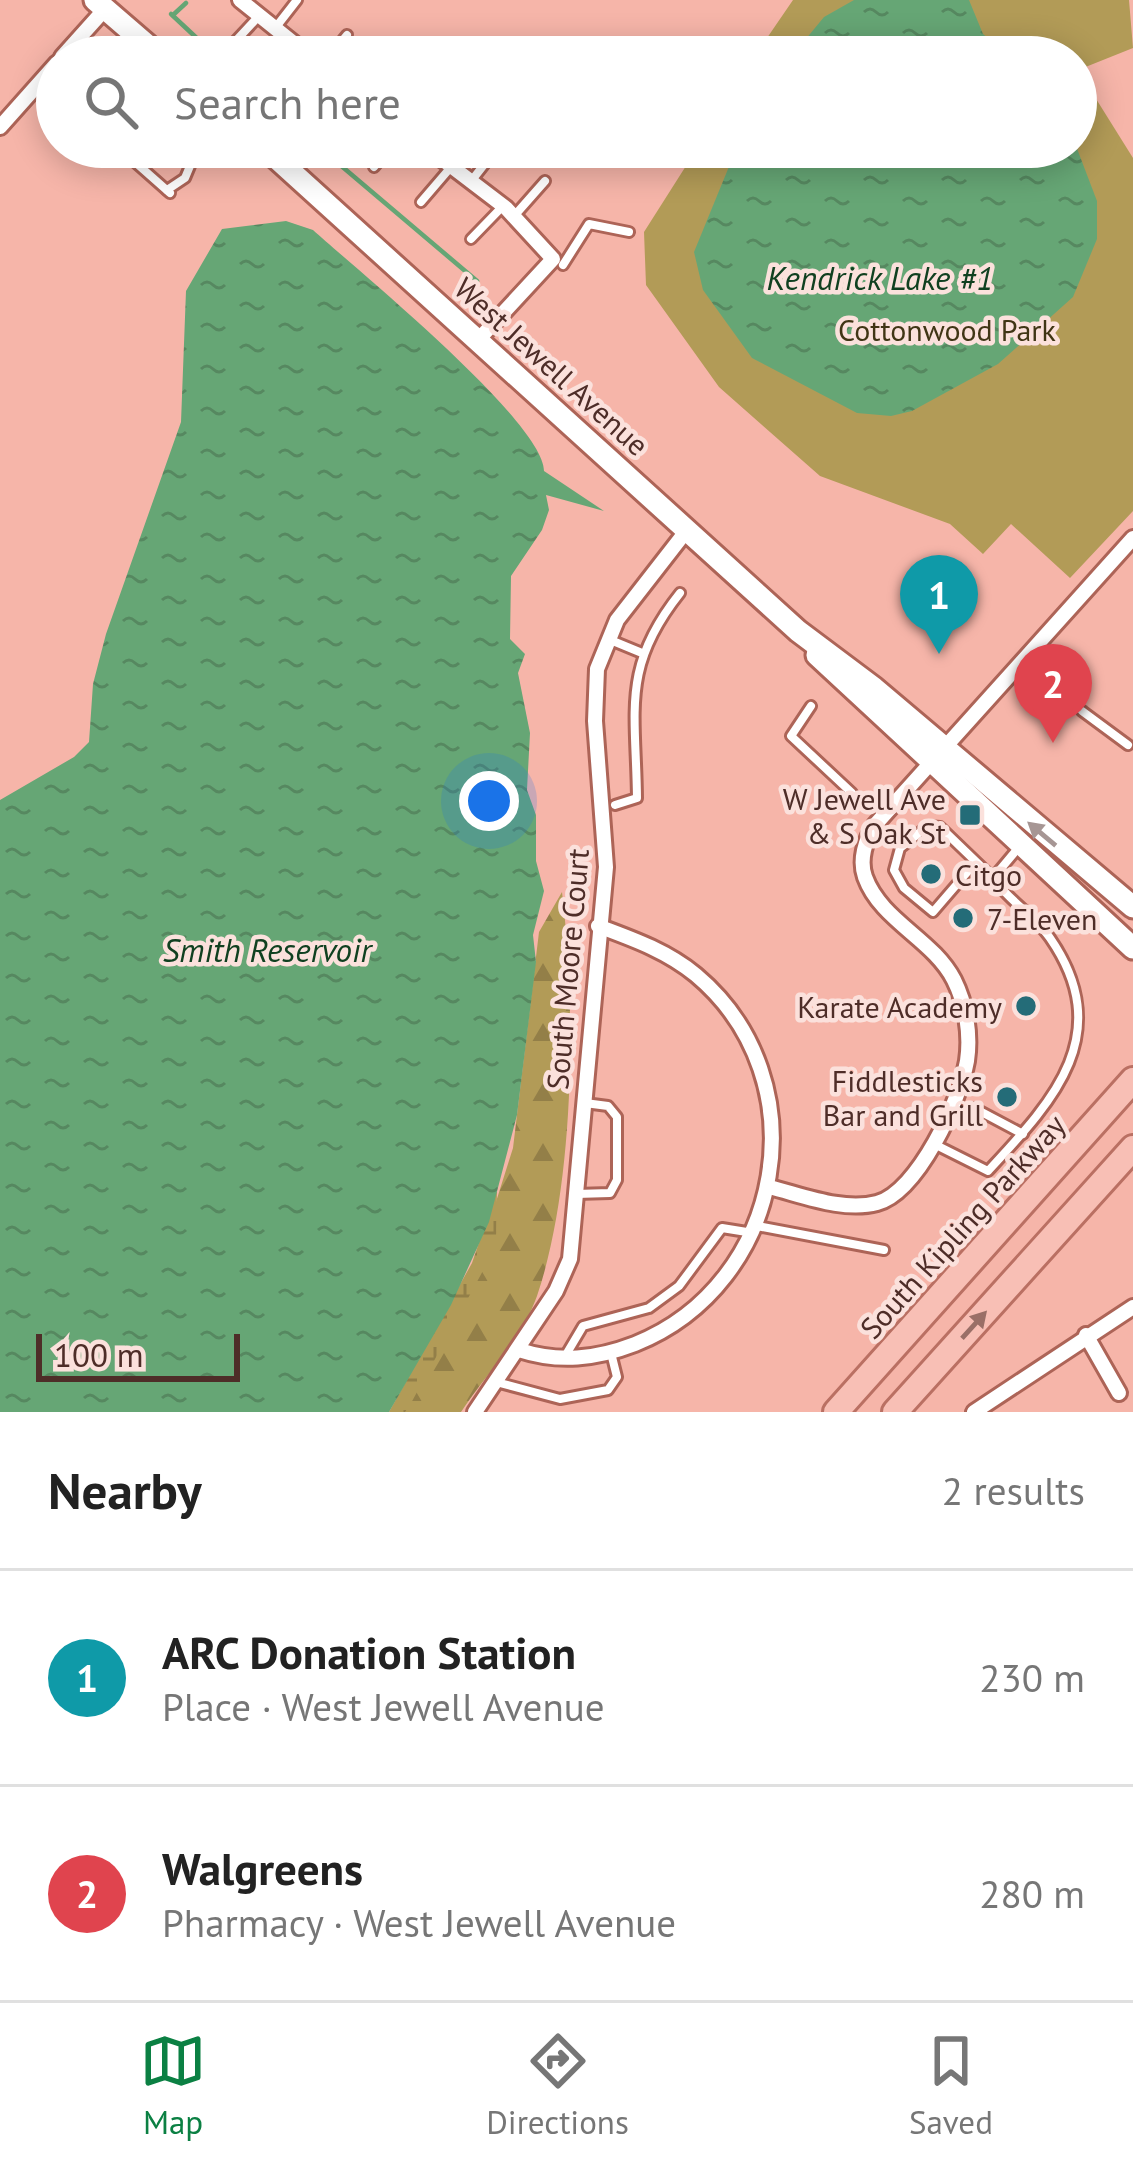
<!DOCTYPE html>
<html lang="en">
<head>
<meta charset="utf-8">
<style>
  body { margin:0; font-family:"PT Sans",sans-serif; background:#f2f2f2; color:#222 }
  .scale { position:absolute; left:36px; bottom:30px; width:204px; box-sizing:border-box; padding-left:12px; border:6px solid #4e2d28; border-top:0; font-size:33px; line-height:42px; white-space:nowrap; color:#4e2d28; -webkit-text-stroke:9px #fbe1dc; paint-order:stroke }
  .you { position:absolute; left:489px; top:801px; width:42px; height:42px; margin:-30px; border:9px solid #fff; border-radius:50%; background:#1a73e8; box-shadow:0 0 0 18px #1a73e833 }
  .badge { display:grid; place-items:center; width:78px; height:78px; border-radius:50%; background:#0b8043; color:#fff; font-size:39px; font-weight:700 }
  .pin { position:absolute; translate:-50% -99px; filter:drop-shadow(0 3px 6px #0008) }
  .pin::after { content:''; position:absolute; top:63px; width:42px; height:36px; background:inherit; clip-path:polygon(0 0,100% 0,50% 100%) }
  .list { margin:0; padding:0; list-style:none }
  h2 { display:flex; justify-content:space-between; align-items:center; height:156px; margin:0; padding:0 48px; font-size:51px }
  h2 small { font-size:39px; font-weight:400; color:#767676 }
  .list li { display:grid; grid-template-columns:78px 1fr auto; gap:36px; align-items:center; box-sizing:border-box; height:216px; padding:0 48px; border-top:3px solid #e0e0e0 }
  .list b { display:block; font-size:45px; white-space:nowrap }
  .list p { margin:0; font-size:39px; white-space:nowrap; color:#767676 }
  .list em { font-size:39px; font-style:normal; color:#767676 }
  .icon { flex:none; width:66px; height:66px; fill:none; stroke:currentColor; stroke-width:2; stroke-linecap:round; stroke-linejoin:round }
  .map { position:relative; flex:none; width:1133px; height:1412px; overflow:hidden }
  .search { position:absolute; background:#fff; box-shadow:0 6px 30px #0003; left:36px; right:36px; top:36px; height:132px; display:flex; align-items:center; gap:30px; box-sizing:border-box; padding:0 42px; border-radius:66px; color:#767676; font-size:45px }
  .sheet { height:588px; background:#fff }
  nav { display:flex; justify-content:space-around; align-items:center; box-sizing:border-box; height:168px; border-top:3px solid #e0e0e0; background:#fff; font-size:33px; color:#767676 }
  nav a { display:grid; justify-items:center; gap:6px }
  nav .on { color:#0b8043 }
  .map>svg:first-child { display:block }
  .green { fill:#b29b57 }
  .forest { fill:url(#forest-firs) }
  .wetland { fill:url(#wetland-marsh) }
  .water { fill:url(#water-ripples) }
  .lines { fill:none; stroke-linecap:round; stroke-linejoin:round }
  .stream { stroke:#66a675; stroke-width:4.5 }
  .lane-casing { stroke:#ad6457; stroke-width:14 }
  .street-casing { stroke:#ad6457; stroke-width:20 }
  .secondary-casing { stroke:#ad6457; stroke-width:27 }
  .primary-casing { stroke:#ba7063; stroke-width:30 }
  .lane { stroke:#fff; stroke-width:8 }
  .street { stroke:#fff; stroke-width:14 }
  .secondary { stroke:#fff; stroke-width:21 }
  .primary { stroke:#f8bfb5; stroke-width:24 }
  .oneway { fill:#a69694 }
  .oneway2 { fill:#9a6f67 }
  .poi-dot { fill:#246c78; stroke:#fbe1dc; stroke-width:4.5 }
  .labels { text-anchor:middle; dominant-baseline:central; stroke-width:9; stroke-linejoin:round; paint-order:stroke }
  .park-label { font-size:30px; fill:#403515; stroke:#fbe1dc }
  .street-label { font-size:30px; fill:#4e2d28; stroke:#fbe1dc }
  .poi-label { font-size:30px; fill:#4e2d28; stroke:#fbe1dc; text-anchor:end }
  .water-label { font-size:33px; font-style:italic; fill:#104020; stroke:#fbe1dc }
</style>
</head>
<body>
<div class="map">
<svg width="1133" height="1412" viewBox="0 0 1133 1412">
  <defs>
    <pattern id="forest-firs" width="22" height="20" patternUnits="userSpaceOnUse" patternTransform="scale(3)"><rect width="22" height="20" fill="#b29b57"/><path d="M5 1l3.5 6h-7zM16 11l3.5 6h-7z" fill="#937f48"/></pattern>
    <pattern id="wetland-marsh" width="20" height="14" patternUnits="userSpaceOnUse" patternTransform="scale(3)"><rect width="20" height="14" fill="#b29b57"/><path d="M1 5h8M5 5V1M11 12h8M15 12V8" fill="none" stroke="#937f48"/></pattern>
    <pattern id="water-ripples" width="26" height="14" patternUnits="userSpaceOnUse" patternTransform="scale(3)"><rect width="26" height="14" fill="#66a675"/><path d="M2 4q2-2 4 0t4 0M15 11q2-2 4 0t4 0" fill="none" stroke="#568860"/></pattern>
  </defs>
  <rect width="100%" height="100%" fill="#f6b5a9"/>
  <!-- green -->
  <polygon class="green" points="793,0 1129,0 1133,48 1078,70 1133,158 1133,511 1070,578 1011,524 983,554 950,524 820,476 719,387 646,285 644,232 698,147 1076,147 1076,57 754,57"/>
  <!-- forest -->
  <path class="forest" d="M562 892C576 1008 575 1184 537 1296 523 1336 485 1376 461 1412H395L471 1281 513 1148 539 932Z"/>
  <!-- wetland -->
  <polygon class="wetland" points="497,1190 496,1239 485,1267 410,1405 405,1412 389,1412 472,1263"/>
  <!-- water -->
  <g class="water">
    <polygon points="854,0 969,0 983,34 1010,57 791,57 824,17"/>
    <polygon points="1076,146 1097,201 1097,239 1073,297 998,364 912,411 891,416 857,413 752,358 703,290 694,252 737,147"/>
    <path d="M286 221 313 230C356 269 544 422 544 471L604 511 546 495 549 510 542 530 511 576 510 639 525 654 518 673 530 733 527 790 536 815V861L544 891 533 935 536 962 517 1115 489 1222 451 1305 389 1412H0V800L74 757 89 742 93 684 106 634 181 422 186 291 222 229Z"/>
  </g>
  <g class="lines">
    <!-- stream -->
    <g class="stream">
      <polyline points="171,14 217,57"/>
      <polyline points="173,15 186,3"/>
      <polyline points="319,147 477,281"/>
    </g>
    <defs>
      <g id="lane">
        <polyline points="276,27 297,0"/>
        <polyline points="231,46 258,17"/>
        <polyline points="329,57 347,35"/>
        <polyline points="43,80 57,93"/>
        <polyline points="118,147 170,193"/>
        <polyline points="374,167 391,147"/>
        <polyline points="472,180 498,147"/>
        <polyline points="167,190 185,178 190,166"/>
        <polyline points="421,202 451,167"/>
        <polyline points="515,215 545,181"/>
        <polyline points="471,239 502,207"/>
        <polyline points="563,265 589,224 629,232"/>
        <polyline points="608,639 642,653"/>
        <polyline points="1069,699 1062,686 1071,671"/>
        <polyline points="811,706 791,736 852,793"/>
        <polyline points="1082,711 1128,745"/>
        <path d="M615 805 637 798C636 710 621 667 680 593"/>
        <polyline points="976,862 933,912 904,888 894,870 900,848 928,826 940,827 993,878 1019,847"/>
        <polyline points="974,1108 1023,1134"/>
        <path d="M934 1144 988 1171C1052 1102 1117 1035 1050 938 1034 915 1009 901 993 878"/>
        <polyline points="576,1194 610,1193 617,1180 617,1117 608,1106 585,1103"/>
        <polyline points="757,1226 884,1250"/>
        <polyline points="564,1358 583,1326 649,1308 679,1286 722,1228 753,1233"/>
        <polyline points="496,1382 560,1399 608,1390 617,1377 611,1353"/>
      </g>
      <g id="street">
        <polyline points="240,0 311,57"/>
        <polyline points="62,57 105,9"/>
        <polyline points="0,127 57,63"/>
        <polyline points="426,147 506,208 553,259 479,339"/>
        <path d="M769 1187C802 1195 843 1212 877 1203 918 1192 960 1100 967 1061 971 1034 966 1004 954 980 933 939 881 921 865 877 859 860 865 840 875 825L1133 538"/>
        <polyline points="1086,1335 1119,1393"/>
        <path d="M519 1350C559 1363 596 1359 635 1344 785 1284 821 1080 696 975 667 951 633 939 598 926"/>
        <polyline points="475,1412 556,1291 570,1259 606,867 595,721 597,669 617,620 687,530"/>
        <polyline points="974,1412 1133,1307"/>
      </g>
      <g id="secondary">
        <polyline points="95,0 161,57"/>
        <polyline points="264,147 798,631 874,688 1133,907"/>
        <polyline points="817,655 1133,948"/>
      </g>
      <g id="primary">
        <polyline points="836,1412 1133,1080"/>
        <polyline points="895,1412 1133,1148"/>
      </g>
    </defs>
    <!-- lane casing -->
    <use href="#lane" class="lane-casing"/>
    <!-- street casing -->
    <use href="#street" class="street-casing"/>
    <!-- secondary casing -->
    <use href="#secondary" class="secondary-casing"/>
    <!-- primary casing -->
    <use href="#primary" class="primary-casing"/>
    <!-- lane -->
    <use href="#lane" class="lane"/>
    <!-- street -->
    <use href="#street" class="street"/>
    <!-- secondary -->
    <use href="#secondary" class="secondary"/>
    <!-- primary -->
    <use href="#primary" class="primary"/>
  </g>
  <!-- one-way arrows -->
  <defs><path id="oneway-solid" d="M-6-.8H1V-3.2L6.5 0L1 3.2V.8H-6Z" transform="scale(3)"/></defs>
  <use class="oneway" href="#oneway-solid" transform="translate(1042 834) rotate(-140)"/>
  <use class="oneway2" href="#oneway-solid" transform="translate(974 1325) rotate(-48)"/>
  <!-- markers -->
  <g class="poi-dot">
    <rect x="958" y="803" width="24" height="24" rx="6"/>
    <circle cx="931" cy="874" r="12"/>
    <circle cx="963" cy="918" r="12"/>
    <circle cx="1026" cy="1006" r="12"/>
    <circle cx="1007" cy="1097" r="12"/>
  </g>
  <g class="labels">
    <!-- park labels -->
    <g class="park-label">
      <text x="947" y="329">Cottonwood Park</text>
    </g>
    <!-- street labels -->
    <g class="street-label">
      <text transform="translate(552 366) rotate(42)">West Jewell Avenue</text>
      <text transform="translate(567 969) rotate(-85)">South Moore Court</text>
      <text transform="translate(962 1226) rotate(-48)">South Kipling Parkway</text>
    </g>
    <!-- poi labels -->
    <g class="poi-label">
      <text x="946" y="798">W Jewell Ave<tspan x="946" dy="34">&amp; S Oak St</tspan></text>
      <text x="955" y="874" text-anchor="start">Citgo</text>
      <text x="987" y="918" text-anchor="start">7-Eleven</text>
      <text x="1002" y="1006">Karate Academy</text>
      <text x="983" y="1080">Fiddlesticks<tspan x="983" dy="34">Bar and Grill</tspan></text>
    </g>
    <!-- water labels -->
    <g class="water-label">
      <text x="880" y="277">Kendrick Lake #1</text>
      <text x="267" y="949">Smith Reservoir</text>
    </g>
  </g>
</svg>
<div class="scale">100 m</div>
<div class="you"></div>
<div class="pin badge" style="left:939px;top:654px;background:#0f9aa8">1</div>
<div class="pin badge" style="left:1053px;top:743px;background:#e0444e">2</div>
<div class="search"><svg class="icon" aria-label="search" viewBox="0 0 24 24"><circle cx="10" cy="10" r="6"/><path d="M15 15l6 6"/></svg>Search here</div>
</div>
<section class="sheet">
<h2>Nearby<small>2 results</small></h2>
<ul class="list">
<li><span class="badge" style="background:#0f9aa8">1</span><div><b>ARC Donation Station</b><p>Place · West Jewell Avenue</p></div><em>230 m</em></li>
<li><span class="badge" style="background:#e0444e">2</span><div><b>Walgreens</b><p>Pharmacy · West Jewell Avenue</p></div><em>280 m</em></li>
</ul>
</section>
<nav>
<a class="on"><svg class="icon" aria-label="map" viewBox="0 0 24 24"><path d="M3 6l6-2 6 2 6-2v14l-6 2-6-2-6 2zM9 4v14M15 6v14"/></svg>Map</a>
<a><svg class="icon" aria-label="directions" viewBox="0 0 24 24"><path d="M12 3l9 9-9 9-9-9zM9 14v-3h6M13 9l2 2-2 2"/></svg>Directions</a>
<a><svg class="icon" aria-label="saved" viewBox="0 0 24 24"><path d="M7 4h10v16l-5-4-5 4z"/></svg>Saved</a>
</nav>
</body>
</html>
